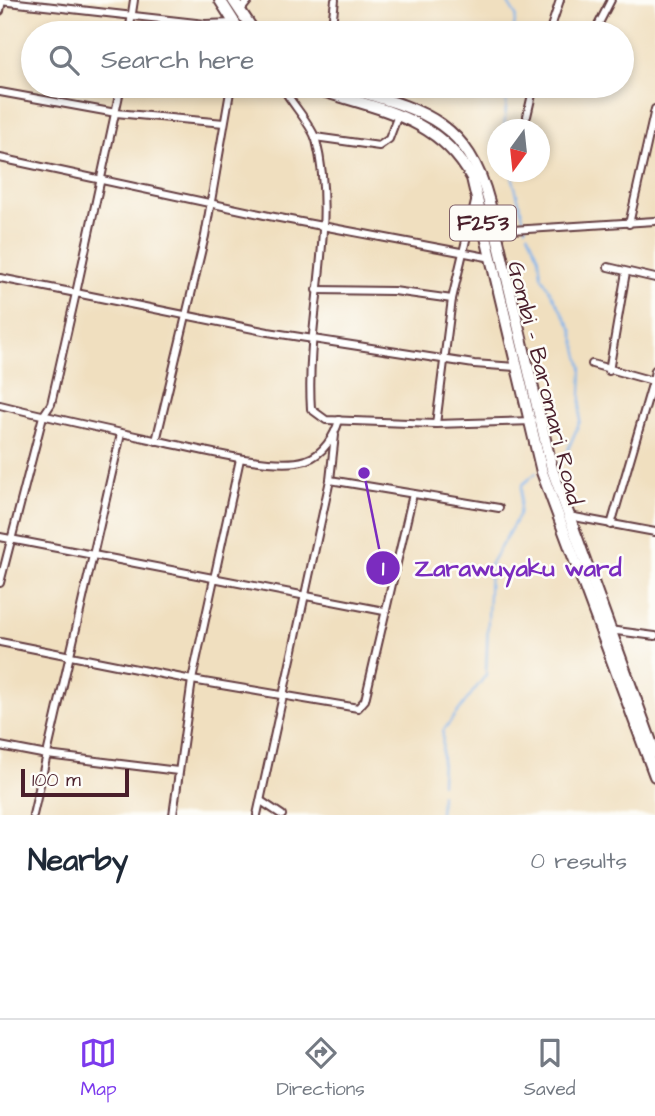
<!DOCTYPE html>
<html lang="en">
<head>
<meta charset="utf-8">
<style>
  body { margin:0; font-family:"Architects Daughter",sans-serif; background:#f2f2f3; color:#1f2937 }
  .compass { position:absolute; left:487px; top:119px; width:63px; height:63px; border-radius:50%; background:#fff; box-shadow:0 4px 10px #0003; rotate:195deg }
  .scale { position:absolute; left:21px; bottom:18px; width:108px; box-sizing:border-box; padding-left:7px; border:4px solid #4a1f2b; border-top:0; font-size:19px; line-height:24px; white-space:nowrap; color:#4a1f2b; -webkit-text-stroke:5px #fdfcf7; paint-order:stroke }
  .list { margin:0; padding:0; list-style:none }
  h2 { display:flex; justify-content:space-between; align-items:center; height:91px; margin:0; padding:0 28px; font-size:30px }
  h2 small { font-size:23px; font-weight:400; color:#747a83 }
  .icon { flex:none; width:38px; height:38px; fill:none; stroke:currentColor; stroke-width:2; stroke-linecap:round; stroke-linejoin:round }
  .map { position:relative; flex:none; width:655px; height:815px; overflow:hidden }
  .search { position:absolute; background:#fff; box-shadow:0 4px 10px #0003; left:21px; right:21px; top:21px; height:77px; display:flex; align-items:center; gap:18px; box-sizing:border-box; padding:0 24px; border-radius:38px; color:#747a83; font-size:26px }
  .sheet { height:203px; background:#fff }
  nav { display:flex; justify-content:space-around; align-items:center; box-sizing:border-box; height:98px; border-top:2px solid #e0e1e3; background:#fff; font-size:19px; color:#747a83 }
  nav a { display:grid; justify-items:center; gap:4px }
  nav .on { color:#7c3aed }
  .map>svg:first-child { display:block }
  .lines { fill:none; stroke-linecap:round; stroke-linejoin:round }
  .stream { stroke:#7fb3ed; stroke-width:2 }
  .minor-casing { stroke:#633c41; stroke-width:10 }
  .primary-casing { stroke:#633c41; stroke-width:14 }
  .minor { stroke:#fff; stroke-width:6 }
  .primary { stroke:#fff; stroke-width:10 }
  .labels { text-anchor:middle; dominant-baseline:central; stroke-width:5; stroke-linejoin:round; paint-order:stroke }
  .shield { fill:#fdfcf7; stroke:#806168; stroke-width:2 }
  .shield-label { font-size:21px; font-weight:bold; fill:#4a1f2b }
  .street-label { font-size:23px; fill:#4a1f2b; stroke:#fdfcf7 }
  .leader { fill:none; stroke:#7b2cbf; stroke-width:2.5 }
  .callout-dot { fill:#7b2cbf; stroke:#fdfcf7; stroke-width:2.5 }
  .mark-label { font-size:21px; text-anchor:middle; font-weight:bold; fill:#fff }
  .callout-label { font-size:24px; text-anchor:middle; font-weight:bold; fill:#7b2cbf; stroke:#fdfcf7; stroke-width:5; stroke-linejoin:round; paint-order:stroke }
</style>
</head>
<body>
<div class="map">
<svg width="655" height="815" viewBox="0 0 655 815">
  <rect width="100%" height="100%" fill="#fdfcf7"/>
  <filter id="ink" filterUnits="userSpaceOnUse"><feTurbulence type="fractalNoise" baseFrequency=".0143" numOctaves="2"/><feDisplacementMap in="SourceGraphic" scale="14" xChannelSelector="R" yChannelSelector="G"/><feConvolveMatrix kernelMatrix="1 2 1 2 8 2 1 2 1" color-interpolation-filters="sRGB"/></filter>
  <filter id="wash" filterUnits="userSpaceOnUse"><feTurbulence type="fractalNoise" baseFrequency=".00686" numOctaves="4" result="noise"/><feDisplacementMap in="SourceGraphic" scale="28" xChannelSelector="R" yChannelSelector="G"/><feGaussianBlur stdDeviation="1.57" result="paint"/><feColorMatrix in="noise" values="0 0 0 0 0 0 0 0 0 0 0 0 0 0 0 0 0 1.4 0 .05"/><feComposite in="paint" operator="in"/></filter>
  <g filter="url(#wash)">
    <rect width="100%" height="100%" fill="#f0dfbf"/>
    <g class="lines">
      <!-- stream -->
      <g class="stream">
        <polyline points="506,0 516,16 513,33"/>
        <polyline points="504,130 508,86"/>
        <polyline points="511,172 526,228"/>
        <polyline points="528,233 539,257 541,275 572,329 582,368 580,421 564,459 555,466"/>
        <polyline points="441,783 443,731 486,675 490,565 519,515 522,485 536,473"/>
        <polyline points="440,815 441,794"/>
      </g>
    </g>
  </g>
  <g filter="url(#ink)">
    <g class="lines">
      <defs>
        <g id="minor">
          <polyline points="0,1 205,24 234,23"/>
          <polyline points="0,11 2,0"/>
          <polyline points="240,11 249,0"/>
          <polyline points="129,33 134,0"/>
          <polyline points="331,33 335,0"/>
          <polyline points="549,33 560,0"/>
          <polyline points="594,33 611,0"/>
          <path d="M282 86C290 102 312 125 316 140 338 226 305 320 311 409L326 420 436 424 533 421"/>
          <polyline points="0,92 116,113 224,123"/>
          <polyline points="527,116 534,86"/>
          <polyline points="315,137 379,146 389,139 398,115"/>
          <polyline points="0,158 269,216 492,258"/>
          <polyline points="629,224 655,109"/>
          <polyline points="495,231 655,221"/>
          <polyline points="608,267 655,278"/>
          <polyline points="0,278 76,293 121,86"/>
          <polyline points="316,290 394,291 452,299"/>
          <polyline points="592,364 653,381 655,370"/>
          <polyline points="609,371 626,272"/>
          <path d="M0 405C56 419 112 431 168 443 201 450 275 470 306 460 323 455 335 435 339 420"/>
          <polyline points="436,424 452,299 475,202"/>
          <polyline points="156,441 205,236 231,86"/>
          <polyline points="330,480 499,508"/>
          <polyline points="569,516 655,532"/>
          <polyline points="611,525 653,381 655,382"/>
          <polyline points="0,537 384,611"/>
          <polyline points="0,583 43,416 51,404 76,293 268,332 474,364 516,367"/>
          <polyline points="609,630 655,636"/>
          <polyline points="0,642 192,680 358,708 365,700 413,494"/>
          <polyline points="0,746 47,755 178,771"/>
          <polyline points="261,801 282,815"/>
          <polyline points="33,815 121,434"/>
          <polyline points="173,815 192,680 240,459"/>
          <polyline points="257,815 330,480 335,435"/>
        </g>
        <g id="primary">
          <polyline points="220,0 241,33"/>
          <polyline points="233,0 255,33"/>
          <path d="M308 86C371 109 437 113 472 178L542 472 655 776"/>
          <path d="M341 86C417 109 467 117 489 202L552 469 655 753"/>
        </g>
      </defs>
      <!-- minor casing -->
      <use href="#minor" class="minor-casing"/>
      <!-- primary casing -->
      <use href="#primary" class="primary-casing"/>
      <!-- minor -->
      <use href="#minor" class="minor"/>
      <!-- primary -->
      <use href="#primary" class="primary"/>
    </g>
  </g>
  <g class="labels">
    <!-- shield labels -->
    <rect class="shield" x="450" y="205.5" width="66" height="35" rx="5"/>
    <g class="shield-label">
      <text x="483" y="223">F253</text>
    </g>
    <!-- street labels -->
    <g class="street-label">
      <text transform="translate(545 383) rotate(76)">Gombi - Baromari Road</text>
    </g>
  </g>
  <!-- callouts -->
  <path class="leader" d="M364 473L383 568"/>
  <g class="callout-dot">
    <circle cx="364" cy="473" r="7"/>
    <circle cx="383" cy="568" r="18"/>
  </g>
  <g class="mark-label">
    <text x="383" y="575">1</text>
  </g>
  <g class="callout-label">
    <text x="518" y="576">Zarawuyaku ward</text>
  </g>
</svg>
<svg class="compass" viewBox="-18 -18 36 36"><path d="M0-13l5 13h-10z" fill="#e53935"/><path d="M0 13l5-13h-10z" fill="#747a83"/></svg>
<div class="scale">100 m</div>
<div class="search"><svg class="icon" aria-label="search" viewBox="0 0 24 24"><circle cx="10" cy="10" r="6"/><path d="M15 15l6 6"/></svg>Search here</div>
</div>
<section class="sheet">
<h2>Nearby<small>0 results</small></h2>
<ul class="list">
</ul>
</section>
<nav>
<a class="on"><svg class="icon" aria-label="map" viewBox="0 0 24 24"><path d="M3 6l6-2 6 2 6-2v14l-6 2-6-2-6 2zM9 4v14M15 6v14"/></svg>Map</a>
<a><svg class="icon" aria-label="directions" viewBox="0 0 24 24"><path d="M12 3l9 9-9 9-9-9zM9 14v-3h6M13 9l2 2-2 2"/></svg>Directions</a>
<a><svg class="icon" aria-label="saved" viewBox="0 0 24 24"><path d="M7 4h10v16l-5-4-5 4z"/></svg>Saved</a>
</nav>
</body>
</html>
